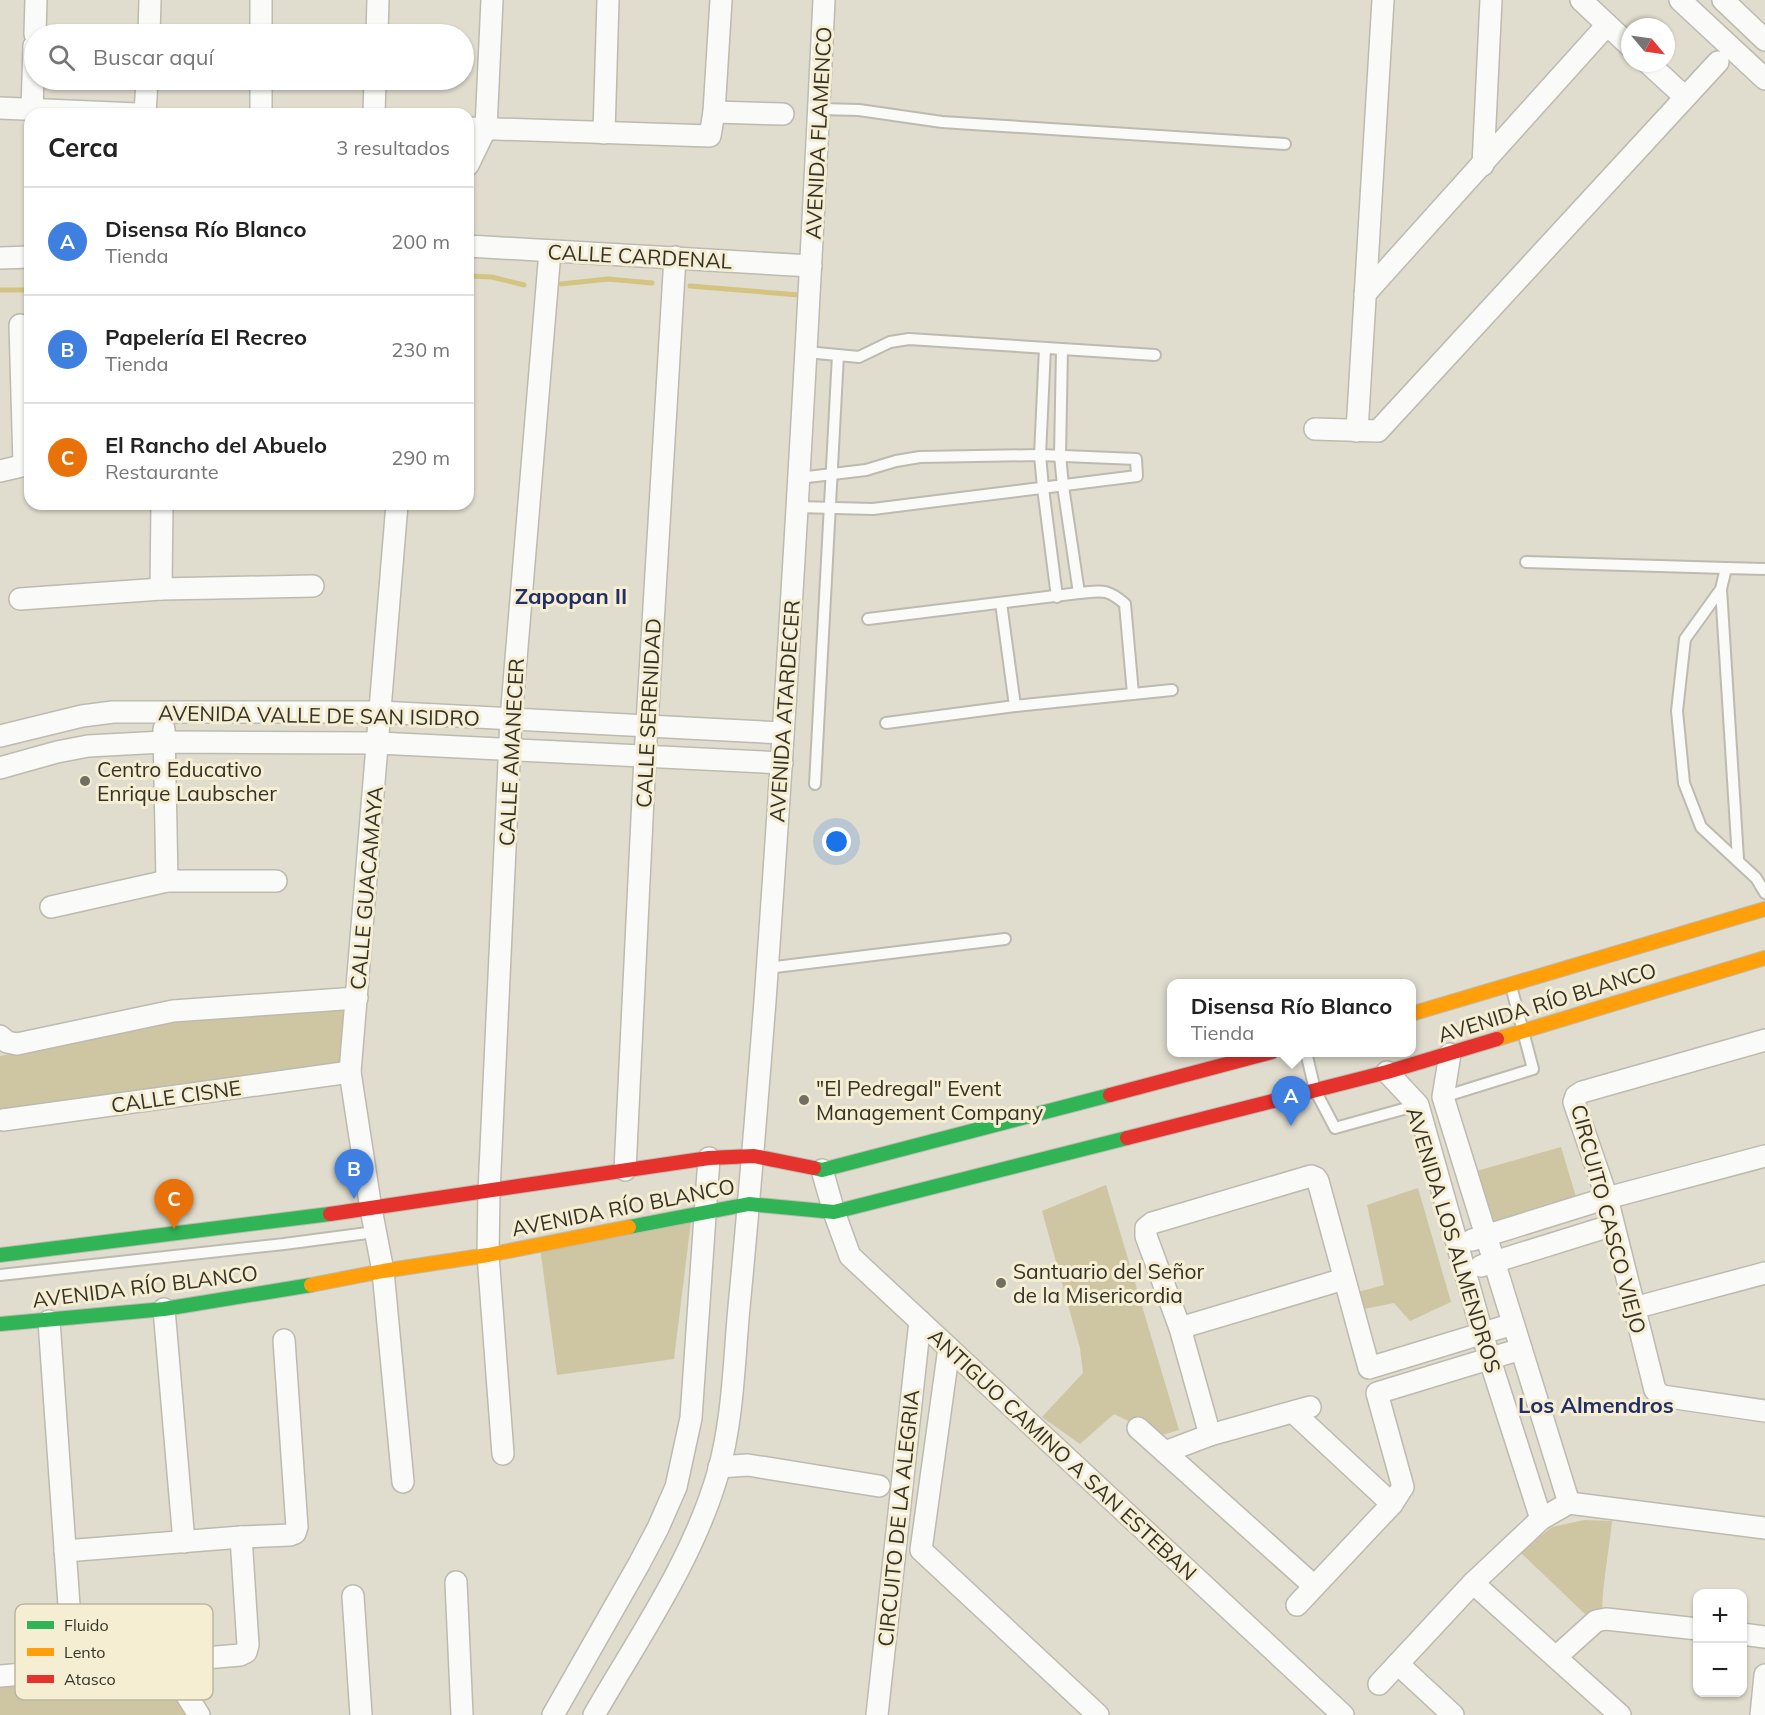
<!DOCTYPE html>
<html lang="es">
<head>
<meta charset="utf-8">
<style>
  body { margin:0; font-family:Mulish,sans-serif; background:#f6f6f6; color:#222 }
  .controls { position:absolute; right:18px; bottom:18px; display:grid; overflow:hidden; border-radius:12px; box-shadow:0 2px 4px #0004 }
  .controls button { width:54px; height:54px; display:grid; place-items:center; padding:0; border:0; border-bottom:2px solid #e0e0e0; background:#fff; color:#222; font:30px sans-serif }
  .compass { position:absolute; left:1621px; top:18px; width:54px; height:54px; border-radius:50%; background:#fff; box-shadow:0 2px 4px #0004; rotate:119deg }
  .you { position:absolute; left:837px; top:842px; width:21px; height:21px; margin:-15px; border:4px solid #fff; border-radius:50%; background:#1a73e8; box-shadow:0 0 0 9px #1a73e833 }
  .badge { display:grid; place-items:center; width:39px; height:39px; border-radius:50%; background:#0b8043; color:#fff; font-size:20px; font-weight:700 }
  .pin { position:absolute; translate:-50% -50px; filter:drop-shadow(0 2px 3px #0008) }
  .pin::after { content:''; position:absolute; top:32px; width:21px; height:18px; background:inherit; clip-path:polygon(0 0,100% 0,50% 100%) }
  .popup { position:absolute; left:1167px; top:979px; width:249px; height:78px; box-sizing:border-box; display:grid; place-content:center; border-radius:12px; background:#fff; filter:drop-shadow(0 2px 4px #0005); font-size:20px; white-space:nowrap; color:#767676 }
  .popup b { font-size:22px; color:#222 }
  .popup::after { content:''; position:absolute; left:50%; top:100%; margin-left:-12px; border:12px solid transparent; border-top-color:#fff }
  .list { margin:0; padding:0; list-style:none }
  h2 { display:flex; justify-content:space-between; align-items:center; height:78px; margin:0; padding:0 24px; font-size:26px }
  h2 small { font-size:20px; font-weight:400; color:#767676 }
  .list li { display:grid; grid-template-columns:39px 1fr auto; gap:18px; align-items:center; box-sizing:border-box; height:108px; padding:0 24px; border-top:2px solid #e0e0e0 }
  .list b { display:block; font-size:22px; white-space:nowrap }
  .list p { margin:0; font-size:20px; white-space:nowrap; color:#767676 }
  .list em { font-size:20px; font-style:normal; color:#767676 }
  .icon { flex:none; width:33px; height:33px; fill:none; stroke:currentColor; stroke-width:2; stroke-linecap:round; stroke-linejoin:round }
  .map { position:relative; flex:none; width:1765px; height:1715px; overflow:hidden }
  .search { position:absolute; background:#fff; box-shadow:0 2px 4px #0004; left:24px; top:24px; width:450px; height:66px; display:flex; align-items:center; gap:15px; box-sizing:border-box; padding:0 21px; border-radius:33px; color:#767676; font-size:22px }
  .panel { position:absolute; background:#fff; box-shadow:0 2px 4px #0004; left:24px; top:108px; width:450px; height:402px; border-radius:18px }
  .map>svg:first-child { display:block }
  .green { fill:#cec5a3 }
  .lines { fill:none; stroke-linecap:round; stroke-linejoin:round }
  .stream { stroke:#d4c381; stroke-width:5 }
  .lane-casing { stroke:#bdbaaf; stroke-width:14 }
  .street-casing { stroke:#bdbaaf; stroke-width:24 }
  .fast-casing { stroke:#bdbaaf; stroke-width:16 }
  .slow-casing { stroke:#bdbaaf; stroke-width:16 }
  .jam-casing { stroke:#bdbaaf; stroke-width:16 }
  .lane { stroke:#fafaf8; stroke-width:10 }
  .street { stroke:#fafaf8; stroke-width:21 }
  .fast { stroke:#30b455; stroke-width:14 }
  .slow { stroke:#ff9f0a; stroke-width:14 }
  .jam { stroke:#e5322d; stroke-width:14 }
  .poi-dot { fill:#716e62; stroke:#f5eed3; stroke-width:2 }
  .labels { text-anchor:middle; dominant-baseline:central; stroke-width:6; stroke-linejoin:round; paint-order:stroke }
  .street-label { font-size:21px; fill:#353228; stroke:#f5eed3 }
  .poi-label { font-size:21px; fill:#353228; stroke:#f5eed3; text-anchor:start }
  .neighbourhood-label { font-size:22px; font-weight:bold; fill:#212e67; stroke:#f5eed3 }
  .key { fill:#f5eed3; stroke:#bbb6a0; stroke-width:1.5 }
  .key-label { font-size:16px; fill:#353228 }
</style>
</head>
<body>
<div class="map">
<svg width="1765" height="1715" viewBox="0 0 1765 1715">
  <rect width="100%" height="100%" fill="#e0dcce"/>
  <!-- green -->
  <g class="green">
    <polygon points="348,1002 344,1066 0,1114 0,1056 176,1021"/>
    <polygon points="1561,1147 1577,1200 1489,1231 1473,1172"/>
    <polygon points="1106,1185 1179,1430 1159,1436 1114,1414 1080,1444 1042,1417 1083,1373 1080,1348 1042,1211"/>
    <polygon points="1418,1188 1451,1302 1410,1321 1394,1303 1359,1310 1358,1292 1384,1285 1367,1205"/>
    <polygon points="691,1221 674,1359 557,1375 540,1247"/>
    <path d="M1584 1520 1612 1521C1609 1551 1603 1580 1602 1611L1587 1616 1520 1552 1552 1527Z"/>
    <polygon points="129,1676 178,1696 189,1715 0,1715 0,1683"/>
  </g>
  <g class="lines">
    <!-- stream -->
    <g class="stream">
      <polyline points="468,276 492,277 524,285"/>
      <polyline points="561,284 608,279 652,283"/>
      <polyline points="690,286 799,295"/>
      <polyline points="0,290 30,290"/>
    </g>
    <defs>
      <g id="lane">
        <polyline points="819,109 859,110 942,122 1285,144"/>
        <polyline points="1045,348 1040,455 1043,488 1057,597"/>
        <polyline points="1062,349 1060,455 1063,486 1079,593"/>
        <polyline points="806,352 859,357 890,342 909,339 1155,355"/>
        <polyline points="797,507 873,509 1137,476 1136,459 1040,455 920,457 896,461 866,470 799,478"/>
        <polyline points="1526,562 1726,568"/>
        <polyline points="1765,569 1726,568 1721,589 1685,639 1677,711 1684,783 1701,827 1756,878 1765,893"/>
        <polyline points="1721,589 1738,859"/>
        <polyline points="1001,603 1015,706"/>
        <path d="M868 619 1079 593C1102 591 1107 588 1125 604L1133 694"/>
        <polyline points="886,723 1015,706 1172,690"/>
        <polyline points="815,784 838,355"/>
        <polyline points="767,968 1005,939"/>
        <polyline points="1306,1052 1315,1090 1335,1128 1418,1105"/>
        <polyline points="1443,1097 1533,1069 1511,986"/>
        <polyline points="0,1275 284,1244 375,1232"/>
      </g>
      <g id="street">
        <polyline points="1581,0 1630,46"/>
        <polyline points="1680,0 1765,79"/>
        <polyline points="1723,0 1765,40"/>
        <polyline points="35,34 36,0"/>
        <polyline points="149,34 150,0"/>
        <polyline points="261,34 261,0"/>
        <polyline points="377,34 378,0"/>
        <polyline points="1648,63 1685,97"/>
        <polyline points="0,108 137,114"/>
        <polyline points="32,110 34,46"/>
        <polyline points="714,112 783,114"/>
        <polyline points="145,114 147,80"/>
        <polyline points="261,114 261,80"/>
        <polyline points="374,114 375,80"/>
        <polyline points="468,128 710,136 714,112 721,0"/>
        <polyline points="604,133 608,0"/>
        <polyline points="468,165 486,128 492,0"/>
        <polyline points="1483,165 1491,0"/>
        <polyline points="468,246 811,266"/>
        <polyline points="0,258 30,257"/>
        <polyline points="1365,294 1607,25"/>
        <polyline points="20,325 24,464"/>
        <polyline points="1315,429 1378,431 1718,62"/>
        <polyline points="1357,431 1383,0"/>
        <polyline points="0,471 30,464"/>
        <polyline points="397,504 350,1072 371,1209 383,1271 403,1482"/>
        <polyline points="161,589 162,504"/>
        <polyline points="20,599 161,589 313,586"/>
        <polyline points="164,729 167,881"/>
        <polyline points="0,736 82,716 113,712 380,712 783,733"/>
        <polyline points="0,768 57,752 88,746 163,742 378,743 782,763"/>
        <polyline points="51,907 167,881 276,881"/>
        <polyline points="0,1036 7,1042 17,1044 173,1011 357,998"/>
        <polyline points="1765,1040 1582,1092 1576,1096 1574,1102 1607,1198 1655,1390 1662,1396 1765,1411"/>
        <polyline points="1450,1054 1443,1097 1569,1503"/>
        <polyline points="1387,1072 1418,1105 1489,1357 1541,1519"/>
        <polyline points="3,1120 350,1072"/>
        <polyline points="625,1170 645,757 675,257"/>
        <polyline points="822,1170 834,1212 850,1256 1343,1715"/>
        <polyline points="1472,1240 1607,1198 1765,1156"/>
        <polyline points="1481,1266 1613,1225"/>
        <polyline points="1634,1308 1765,1273"/>
        <polyline points="164,1309 184,1542"/>
        <polyline points="49,1321 69,1605"/>
        <polyline points="1180,1328 1344,1279"/>
        <polyline points="949,1348 921,1550 1098,1715"/>
        <polyline points="1293,1412 1392,1504"/>
        <polyline points="1138,1428 1314,1586"/>
        <polyline points="1210,1435 1180,1328 1146,1236 1146,1228 1152,1223 1311,1176 1316,1178 1318,1181 1369,1368 1513,1324"/>
        <polyline points="1165,1452 1210,1435 1310,1407"/>
        <polyline points="503,1454 488,1255 489,1192 511,719 550,251"/>
        <polyline points="719,1467 748,1465 879,1486"/>
        <polyline points="65,1551 241,1537 290,1535 295,1533 297,1527 284,1340"/>
        <polyline points="456,1582 462,1715"/>
        <polyline points="1473,1583 1620,1715"/>
        <polyline points="353,1596 361,1715"/>
        <polyline points="1297,1605 1392,1504 1403,1487 1377,1393 1521,1349"/>
        <polyline points="1742,1634 1765,1637"/>
        <polyline points="1556,1657 1596,1621 1606,1619 1698,1629"/>
        <polyline points="135,1664 240,1655 246,1652 248,1645 241,1537"/>
        <polyline points="1398,1664 1453,1715"/>
        <polyline points="0,1676 135,1664 157,1672 184,1691 199,1715"/>
        <polyline points="1379,1684 1473,1583 1541,1519 1569,1503 1765,1528"/>
        <polyline points="553,1715 639,1564 658,1528 676,1487 691,1418 709,1158"/>
        <path d="M594 1715C639 1637 693 1560 718 1473 733 1420 734 1362 739 1307 749 1205 757 1103 765 1001 789 667 808 334 824 0"/>
        <polyline points="877,1715 920,1321"/>
        <polyline points="1761,1715 1765,1675"/>
      </g>
      <g id="fast">
        <polyline points="814,1168 822,1170 1110,1095"/>
        <polyline points="629,1227 749,1204 834,1212 1127,1138"/>
        <polyline points="0,1255 330,1214"/>
        <polyline points="0,1324 164,1309 311,1285"/>
      </g>
      <g id="slow">
        <polyline points="1411,1014 1765,909"/>
        <polyline points="1497,1039 1765,958"/>
        <polyline points="311,1285 383,1271 488,1255 629,1227"/>
      </g>
      <g id="jam">
        <polyline points="1110,1095 1272,1052"/>
        <polyline points="1127,1138 1387,1072 1497,1039"/>
        <polyline points="330,1214 709,1158 754,1156 814,1168"/>
      </g>
    </defs>
    <!-- lane casing -->
    <use href="#lane" class="lane-casing"/>
    <!-- street casing -->
    <use href="#street" class="street-casing"/>
    <!-- fast casing -->
    <use href="#fast" class="fast-casing"/>
    <!-- slow casing -->
    <use href="#slow" class="slow-casing"/>
    <!-- jam casing -->
    <use href="#jam" class="jam-casing"/>
    <!-- lane -->
    <use href="#lane" class="lane"/>
    <!-- street -->
    <use href="#street" class="street"/>
    <!-- fast -->
    <use href="#fast" class="fast"/>
    <!-- slow -->
    <use href="#slow" class="slow"/>
    <!-- jam -->
    <use href="#jam" class="jam"/>
  </g>
  <!-- markers -->
  <g class="poi-dot">
    <circle cx="85" cy="781" r="6"/>
    <circle cx="804" cy="1100" r="6"/>
    <circle cx="1001" cy="1283" r="6"/>
  </g>
  <g class="labels">
    <!-- street labels -->
    <g class="street-label">
      <text transform="translate(818 133) rotate(-87)">AVENIDA FLAMENCO</text>
      <text transform="translate(640 256) rotate(3)">CALLE CARDENAL</text>
      <text transform="translate(784 711) rotate(-86)">AVENIDA ATARDECER</text>
      <text transform="translate(648 713) rotate(-87)">CALLE SERENIDAD</text>
      <text transform="translate(319 715) rotate(1)">AVENIDA VALLE DE SAN ISIDRO</text>
      <text transform="translate(511 752) rotate(-87)">CALLE AMANECER</text>
      <text transform="translate(366 888) rotate(-85)">CALLE GUACAMAYA</text>
      <text transform="translate(1547 1002) rotate(-17)">AVENIDA RÍO BLANCO</text>
      <text transform="translate(176 1096) rotate(-8)">CALLE CISNE</text>
      <text transform="translate(623 1207) rotate(-11)">AVENIDA RÍO BLANCO</text>
      <text transform="translate(1609 1219) rotate(75)">CIRCUITO CASCO VIEJO</text>
      <text transform="translate(1454 1240) rotate(73)">AVENIDA LOS ALMENDROS</text>
      <text transform="translate(145 1286) rotate(-7)">AVENIDA RÍO BLANCO</text>
      <text transform="translate(1063 1454) rotate(43)">ANTIGUO CAMINO A SAN ESTEBAN</text>
      <text transform="translate(898 1518) rotate(-84)">CIRCUITO DE LA ALEGRIA</text>
    </g>
    <!-- poi labels -->
    <g class="poi-label">
      <text x="97" y="769">Centro Educativo<tspan x="97" dy="24">Enrique Laubscher</tspan></text>
      <text x="816" y="1088">"El Pedregal" Event<tspan x="816" dy="24">Management Company</tspan></text>
      <text x="1013" y="1271">Santuario del Señor<tspan x="1013" dy="24">de la Misericordia</tspan></text>
    </g>
    <!-- neighbourhood labels -->
    <g class="neighbourhood-label">
      <text x="571" y="596">Zapopan II</text>
      <text x="1596" y="1405">Los Almendros</text>
    </g>
  </g>
  <!-- legend -->
  <rect x="15" y="1604" width="198" height="96" rx="9" class="key"/>
  <rect x="27" y="1621" width="27" height="8" fill="#30b455"/>
  <rect x="27" y="1648" width="27" height="8" fill="#ff9f0a"/>
  <rect x="27" y="1675" width="27" height="8" fill="#e5322d"/>
  <g class="key-label">
    <text x="64" y="1631">Fluido</text>
    <text x="64" y="1658">Lento</text>
    <text x="64" y="1685">Atasco</text>
  </g>
</svg>
<div class="controls">
<button>+</button>
<button>−</button>
</div>
<svg class="compass" viewBox="-18 -18 36 36"><path d="M0-13l5 13h-10z" fill="#e53935"/><path d="M0 13l5-13h-10z" fill="#767676"/></svg>
<div class="you"></div>
<div class="pin badge" style="left:1291px;top:1126px;background:#3f7fe0">A</div>
<div class="popup"><b>Disensa Río Blanco</b>Tienda</div>
<div class="pin badge" style="left:354px;top:1199px;background:#3f7fe0">B</div>
<div class="pin badge" style="left:174px;top:1229px;background:#e8710a">C</div>
<div class="search"><svg class="icon" aria-label="search" viewBox="0 0 24 24"><circle cx="10" cy="10" r="6"/><path d="M15 15l6 6"/></svg>Buscar aquí</div>
<section class="panel">
<h2>Cerca<small>3 resultados</small></h2>
<ul class="list">
<li><span class="badge" style="background:#3f7fe0">A</span><div><b>Disensa Río Blanco</b><p>Tienda</p></div><em>200 m</em></li>
<li><span class="badge" style="background:#3f7fe0">B</span><div><b>Papelería El Recreo</b><p>Tienda</p></div><em>230 m</em></li>
<li><span class="badge" style="background:#e8710a">C</span><div><b>El Rancho del Abuelo</b><p>Restaurante</p></div><em>290 m</em></li>
</ul>
</section>
</div>
</body>
</html>
